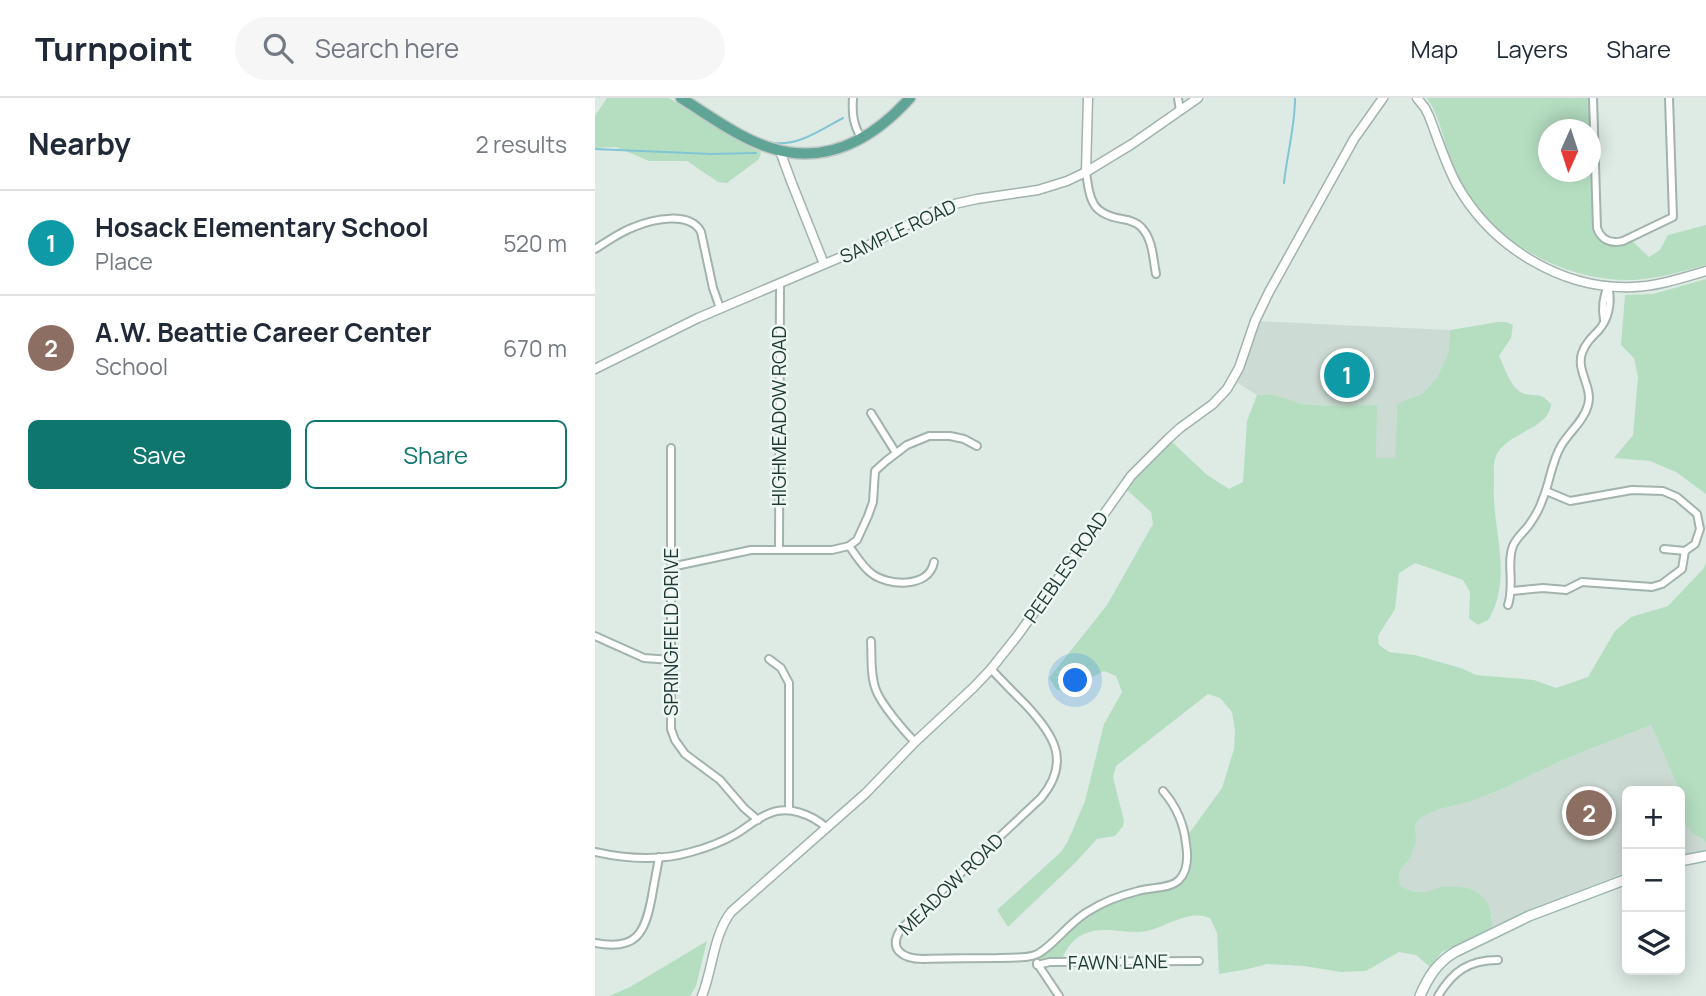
<!DOCTYPE html>
<html lang="en">
<head>
<meta charset="utf-8">
<style>
  body { margin:0; font-family:Manrope,sans-serif; background:#f6f6f7; color:#1f2937 }
  .controls { position:absolute; right:21px; bottom:21px; display:grid; overflow:hidden; border-radius:10px; box-shadow:0 4px 18px #0003 }
  .controls button { width:63px; height:63px; display:grid; place-items:center; padding:0; border:0; border-bottom:2px solid #e0e1e3; background:#fff; color:#1f2937; font:35px sans-serif }
  .compass { position:absolute; left:943px; top:21px; width:63px; height:63px; border-radius:50%; background:#fff; box-shadow:0 4px 18px #0003; rotate:183deg }
  .you { position:absolute; left:481px; top:583px; width:24px; height:24px; margin:-18px; border:5px solid #fff; border-radius:50%; background:#1a73e8; box-shadow:0 0 0 10px #1a73e833 }
  .badge { display:grid; place-items:center; width:46px; height:46px; border-radius:50%; background:#0f766e; color:#fff; font-size:23px; font-weight:700 }
  .pin { position:absolute; translate:-50% -50%; border:4px solid #fff; box-shadow:0 2px 7px #0006 }
  .list { margin:0; padding:0; list-style:none }
  h2 { display:flex; justify-content:space-between; align-items:center; height:91px; margin:0; padding:0 28px; font-size:30px }
  h2 small { font-size:23px; font-weight:400; color:#747a83 }
  .list li { display:grid; grid-template-columns:46px 1fr auto; gap:21px; align-items:center; box-sizing:border-box; height:105px; padding:0 28px; border-top:2px solid #e0e1e3 }
  .list b { display:block; font-size:26px; white-space:nowrap }
  .list p { margin:0; font-size:23px; white-space:nowrap; color:#747a83 }
  .list em { font-size:23px; font-style:normal; color:#747a83 }
  .actions { display:flex; gap:14px; padding:21px 28px }
  .actions a { flex:1; padding:16px 0; border:2px solid #0f766e; border-radius:10px; text-align:center; font-size:24px; color:#0f766e }
  .actions .main { background:#0f766e; color:#fff }
  .icon { flex:none; width:38px; height:38px; fill:none; stroke:currentColor; stroke-width:2; stroke-linecap:round; stroke-linejoin:round }
  .map { position:relative; flex:none; width:1111px; height:898px; overflow:hidden }
  header { display:flex; align-items:center; gap:42px; box-sizing:border-box; height:98px; padding:0 35px; background:#fff; border-bottom:2px solid #e0e1e3 }
  header strong { font-size:33px }
  nav { display:flex; gap:38px; margin-inline-start:auto; font-size:24px }
  .search { width:490px; height:63px; background:#f6f6f7; display:flex; align-items:center; gap:18px; box-sizing:border-box; padding:0 24px; border-radius:38px; color:#747a83; font-size:26px }
  main { display:flex }
  aside { flex:1; background:#fff }
  .map>svg:first-child { display:block }
  .built { fill:#ccdbd4 }
  .green { fill:#b5dec1; fill-rule:evenodd }
  .lines { fill:none; stroke-linecap:round; stroke-linejoin:round }
  .stream { stroke:#81c5d4; stroke-width:2 }
  .minor-casing { stroke:#a1b3ac; stroke-width:10 }
  .tertiary-casing { stroke:#a1b3ac; stroke-width:11 }
  .secondary-casing { stroke:#9cb7ae; stroke-width:12 }
  .primary-casing { stroke:#c0c8c6; stroke-width:13 }
  .minor { stroke:#fff; stroke-width:6 }
  .tertiary { stroke:#fff; stroke-width:8 }
  .secondary { stroke:#fff; stroke-width:9 }
  .primary { stroke:#5fa494; stroke-width:10 }
  .labels { text-anchor:middle; dominant-baseline:central; stroke-width:5; stroke-linejoin:round; paint-order:stroke }
  .street-label { font-size:19px; fill:#1e3b34; stroke:#eef7f3 }
</style>
</head>
<body>
<header>
<strong>Turnpoint</strong>
<div class="search"><svg class="icon" aria-label="search" viewBox="0 0 24 24"><circle cx="10" cy="10" r="6"/><path d="M15 15l6 6"/></svg>Search here</div>
<nav><a>Map</a><a>Layers</a><a>Share</a></nav>
</header>
<main>
<aside>
<h2>Nearby<small>2 results</small></h2>
<ul class="list">
<li><span class="badge" style="background:#0f9aa8">1</span><div><b>Hosack Elementary School</b><p>Place</p></div><em>520 m</em></li>
<li><span class="badge" style="background:#8d6e63">2</span><div><b>A.W. Beattie Career Center</b><p>School</p></div><em>670 m</em></li>
</ul>
<div class="actions"><a class="main">Save</a><a>Share</a></div>
</aside>
<div class="map">
<svg width="1111" height="898" viewBox="0 0 1111 898">
  <rect width="100%" height="100%" fill="#deebe5"/>
  <!-- built -->
  <g class="built">
    <polygon points="660,223 855,232 853,256 842,279 828,295 802,306 800,360 781,360 735,308 705,306 677,296 662,297 638,282"/>
    <polygon points="1056,627 1088,701 1086,721 1098,736 1108,741 1111,745 1111,754 1085,757 1085,693 1032,693 1032,774 947,807 897,829 897,816 843,790 828,795 811,792 805,787 804,774 815,760 820,727 825,720 842,712 873,704 905,692 970,661"/>
  </g>
  <!-- green -->
  <g class="green">
    <polygon points="12,0 74,0 147,45 166,54 164,61 132,85 123,84 92,63 54,63 21,49 0,50 0,18"/>
    <path d="M832 0H998L1002 130 1016 144 1034 140 1054 159 1065 152 1073 137 1111 127V167C1087 173 1063 181 1038 182 969 184 898 144 865 84 850 57 849 25 832 0ZM954 32H996V74H954Z"/>
    <polygon points="1111,181 1111,396 1081,374 1055,363 1019,360 1038,337 1043,279 1039,260 1026,247 1030,197 1058,196"/>
    <path d="M903 224H911L918 227 916 240 904 258C910 270 916 292 930 296 946 299 944 294 956 306 954 333 908 334 900 361 898 368 899 376 899 383 896 424 915 467 900 508 898 512 896 519 893 522 892 523 883 526 883 527L874 520 875 494 868 482 820 465 804 475 800 511 783 538 784 547 794 554 820 557 866 570 881 577 939 582 961 590 993 579 1020 533 1036 519 1073 508 1109 470 1111 463V745L1108 741 1098 736 1086 721 1088 701 1056 627 970 661 905 692 873 704 842 712 825 720 820 727 821 744 815 760 804 774 805 787C811 792 817 794 825 794 832 795 839 790 847 789 878 786 898 796 897 829L847 854 835 869 821 857 804 854 771 873 746 874 709 868 672 866 653 871 624 876 622 835 615 820C593 811 573 828 552 833 530 837 508 826 487 837 477 842 470 852 467 862L449 863 445 861V857L478 828 501 812 541 797 581 787 589 782 593 775 595 760 593 737 627 690 639 651 640 633 637 614 625 600 613 596 521 668 518 679 529 723 528 728 520 738 502 741 480 765 413 829 402 812 466 754 473 743 490 703 509 626 527 594 521 578 509 573 495 580 482 593 462 592 454 580 512 507 558 426 556 414 530 390 575 342 612 377 634 391 648 384 652 323 662 297 677 296 706 306 735 308 782 307 781 360H800L802 306 828 295 842 279 853 256 855 232Z"/>
    <polygon points="112,843 101,888 95,898 14,898 35,889"/>
  </g>
  <g class="lines">
    <!-- stream -->
    <g class="stream">
      <path d="M179 45C204 48 227 31 248 20"/>
      <polyline points="0,51 116,56 161,55"/>
      <path d="M689 85C692 56 700 29 700 0"/>
    </g>
    <defs>
      <g id="minor">
        <path d="M258 0C257 16 258 27 267 41"/>
        <polyline points="583,0 585,13"/>
        <path d="M998 0 1002 130C1006 142 1016 146 1028 143L1078 119 1074 0"/>
        <path d="M491 74C495 102 496 116 527 121 534 122 541 124 546 129 558 141 558 161 561 176"/>
        <path d="M0 151C13 143 25 134 39 129 58 121 95 113 106 134L118 190 125 210"/>
        <path d="M1009 222C1007 211 1008 199 1013 188"/>
        <polyline points="276,315 301,355"/>
        <polyline points="76,350 76,631 80,642 90,656 125,682 149,710 163,722"/>
        <polyline points="951,393 975,403 1037,392 1068,393 1082,399 1102,416 1105,431 1100,446 1090,453 1069,451"/>
        <path d="M254 448C261 457 267 468 276 475 292 488 334 491 339 464"/>
        <polyline points="184,452 185,185"/>
        <polyline points="76,469 156,452 237,452 254,448 262,442 273,418 278,404 280,373 291,363 312,347 334,338 355,338 369,341 382,348"/>
        <polyline points="917,493 948,490 971,492 987,484 1057,489 1067,486 1087,471 1090,453"/>
        <path d="M913 507C920 486 911 465 918 448 921 440 929 434 934 427 939 420 944 412 947 403 955 385 956 365 966 348 974 334 989 323 993 307 998 289 981 273 987 255 990 246 996 240 1003 233 1014 221 1017 204 1013 188"/>
        <polyline points="0,538 49,560 76,562"/>
        <path d="M276 543C277 558 275 577 281 592 286 606 309 633 320 644"/>
        <polyline points="174,561 186,570 194,585 194,712"/>
        <path d="M396 571C407 583 419 595 431 607 458 636 477 663 446 700L306 831C292 852 309 861 328 861 353 860 378 860 403 860 415 859 429 861 440 857 456 851 475 823 494 813 508 804 527 797 543 793 555 789 575 791 584 782 593 773 593 758 591 746 589 726 581 708 568 693"/>
        <path d="M0 754C31 761 65 763 96 754 111 750 127 744 141 736 151 730 161 721 173 716 193 707 216 716 232 730"/>
        <path d="M0 845C42 853 50 835 57 798 59 785 62 772 64 759"/>
        <polyline points="442,865 464,898"/>
        <polyline points="442,867 455,864 604,863"/>
        <path d="M843 898C858 873 874 862 903 862"/>
      </g>
      <g id="tertiary">
        <path d="M822 0 830 10 834 18C843 41 850 65 862 87 897 149 967 192 1038 189 1063 188 1087 180 1111 173"/>
        <polyline points="185,53 196,83 229,166"/>
        <polyline points="491,74 493,0"/>
        <polyline points="0,271 103,220 272,148 335,115 355,107 382,101 443,92 472,83 491,74 537,46 603,0"/>
        <path d="M107 898C118 870 118 838 136 814L271 695 320 644 379 589 396 571 423 537 536 378 573 341 585 330 618 306 632 291 644 270 660 223 674 194 759 41 788 0"/>
      </g>
      <g id="secondary">
        <polyline points="1085,763 1111,758"/>
        <path d="M825 898C833 879 842 865 860 854L934 818 1032 781"/>
      </g>
      <path id="primary" d="M86 0C115 18 144 40 176 50 232 68 279 40 315 0"/>
    </defs>
    <!-- minor casing -->
    <use href="#minor" class="minor-casing"/>
    <!-- tertiary casing -->
    <use href="#tertiary" class="tertiary-casing"/>
    <!-- secondary casing -->
    <use href="#secondary" class="secondary-casing"/>
    <!-- primary casing -->
    <use href="#primary" class="primary-casing"/>
    <!-- minor -->
    <use href="#minor" class="minor"/>
    <!-- tertiary -->
    <use href="#tertiary" class="tertiary"/>
    <!-- secondary -->
    <use href="#secondary" class="secondary"/>
    <!-- primary -->
    <use href="#primary" class="primary"/>
  </g>
  <g class="labels">
    <!-- street labels -->
    <g class="street-label">
      <text transform="translate(303 133) rotate(-25)">SAMPLE ROAD</text>
      <text transform="translate(184 318) rotate(-90)">HIGHMEADOW ROAD</text>
      <text transform="translate(471 469) rotate(-55)">PEEBLES ROAD</text>
      <text transform="translate(76 534) rotate(-90)">SPRINGFIELD DRIVE</text>
      <text transform="translate(356 786) rotate(-44)">MEADOW ROAD</text>
      <text transform="translate(523 864) rotate(-1)">FAWN LANE</text>
    </g>
  </g>
</svg>
<div class="controls">
<button>+</button>
<button>−</button>
<button><svg class="icon" aria-label="layers" viewBox="0 0 24 24"><path d="M12 4l9 5-9 5-9-5zM3 14l9 5 9-5"/></svg></button>
</div>
<svg class="compass" viewBox="-18 -18 36 36"><path d="M0-13l5 13h-10z" fill="#e53935"/><path d="M0 13l5-13h-10z" fill="#747a83"/></svg>
<div class="you"></div>
<div class="pin badge" style="left:752px;top:277px;background:#0f9aa8">1</div>
<div class="pin badge" style="left:994px;top:715px;background:#8d6e63">2</div>
</div>
</main>
</body>
</html>
